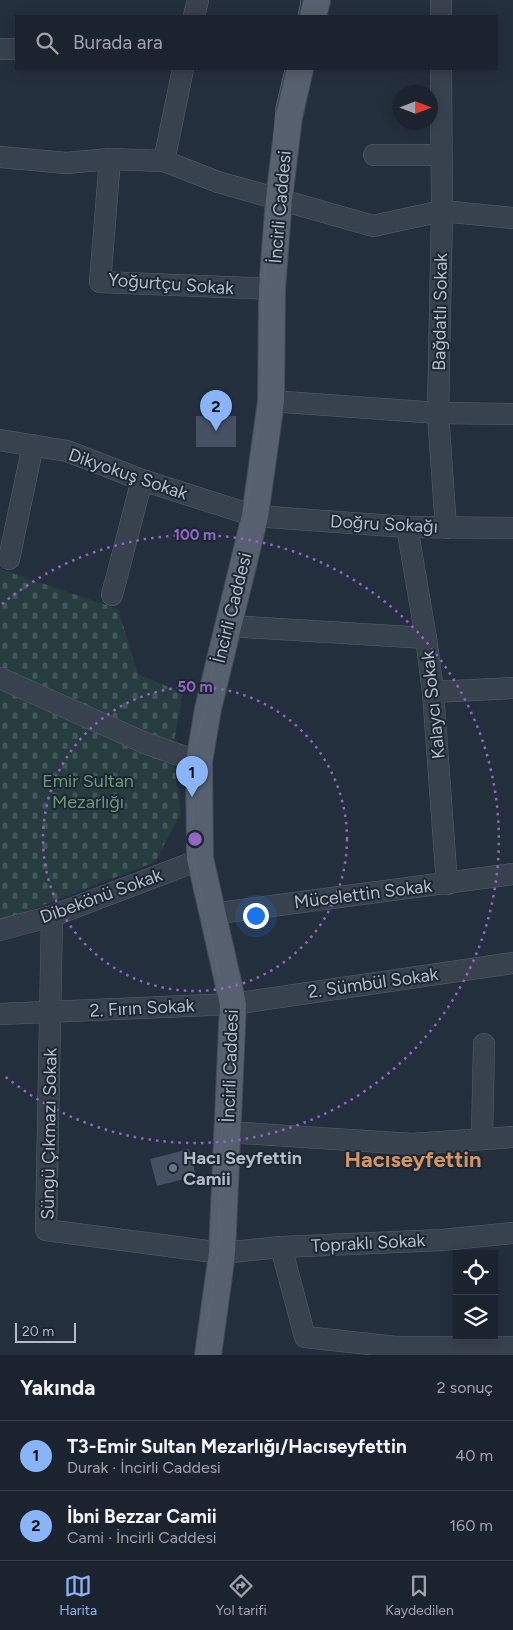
<!DOCTYPE html>
<html lang="tr">
<head>
<meta charset="utf-8">
<style>
  body { margin:0; font-family:Figtree,sans-serif; background:#242b36; color:#f1f3f6 }
  .controls { position:absolute; right:15px; bottom:15px; display:grid; overflow:hidden; border-radius:0px; box-shadow:0 2px 12px #0003 }
  .controls button { width:45px; height:45px; display:grid; place-items:center; padding:0; border:0; border-bottom:1px solid #39404a; background:#1b232e; color:#f1f3f6; font:25px sans-serif }
  .compass { position:absolute; left:393px; top:85px; width:45px; height:45px; border-radius:50%; background:#1b232e; box-shadow:0 2px 12px #0003; rotate:90deg }
  .scale { position:absolute; left:15px; bottom:12px; width:61px; box-sizing:border-box; padding-left:5px; border:2px solid #b4bcc9; border-top:0; font-size:14px; line-height:18px; white-space:nowrap; color:#b4bcc9; -webkit-text-stroke:4px #1d2633; paint-order:stroke }
  .you { position:absolute; left:255px; top:915px; width:18px; height:18px; margin:-12px; border:4px solid #fff; border-radius:50%; background:#1a73e8; box-shadow:0 0 0 8px #1a73e833 }
  .badge { display:grid; place-items:center; width:32px; height:32px; border-radius:50%; background:#8ab4f8; color:#111; font-size:16px; font-weight:700 }
  .pin { position:absolute; translate:-50% -41px; filter:drop-shadow(0 1px 2px #0008) }
  .pin::after { content:''; position:absolute; top:26px; width:18px; height:15px; background:inherit; clip-path:polygon(0 0,100% 0,50% 100%) }
  .list { margin:0; padding:0; list-style:none }
  h2 { display:flex; justify-content:space-between; align-items:center; height:65px; margin:0; padding:0 20px; font-size:21px }
  h2 small { font-size:16px; font-weight:400; color:#a0a4aa }
  .list li { display:grid; grid-template-columns:32px 1fr auto; gap:15px; align-items:center; box-sizing:border-box; height:70px; padding:0 20px; border-top:1px solid #39404a }
  .list b { display:block; font-size:19px; white-space:nowrap }
  .list p { margin:0; font-size:16px; white-space:nowrap; color:#a0a4aa }
  .list em { font-size:16px; font-style:normal; color:#a0a4aa }
  .icon { flex:none; width:28px; height:28px; fill:none; stroke:currentColor; stroke-width:2; stroke-linecap:round; stroke-linejoin:round }
  .map { position:relative; flex:none; width:513px; height:1355px; overflow:hidden }
  .search { position:absolute; background:#1b232e; box-shadow:0 2px 12px #0003; left:15px; right:15px; top:15px; height:55px; display:flex; align-items:center; gap:12px; box-sizing:border-box; padding:0 18px; border-radius:0px; color:#a0a4aa; font-size:19px }
  .sheet { height:205px; background:#1b232e }
  nav { display:flex; justify-content:space-around; align-items:center; box-sizing:border-box; height:70px; border-top:1px solid #39404a; background:#1b232e; font-size:14px; color:#a0a4aa }
  nav a { display:grid; justify-items:center; gap:2px }
  nav .on { color:#8ab4f8 }
  .map>svg:first-child { display:block }
  .cemetery { fill:url(#cemetery-stones) }
  .building { fill:#455162 }
  .lines { fill:none; stroke-linecap:round; stroke-linejoin:round }
  .minor-casing { stroke:#565f6c; stroke-width:22 }
  .major-casing { stroke:#414a57; stroke-width:28 }
  .minor { stroke:#38414e; stroke-width:21 }
  .major { stroke:#56606e; stroke-width:26 }
  .tram { stroke:#5a6575; stroke-width:1 }
  .ring { fill:none; stroke:#9266c3; stroke-width:2.5; stroke-dasharray:2.5 5 }
  .worship-dot { fill:#6b7280; stroke:#1d2633; stroke-width:2 }
  .labels { text-anchor:middle; dominant-baseline:central; stroke-width:4; stroke-linejoin:round; paint-order:stroke }
  .street-label { font-size:18px; fill:#b4bcc9; stroke:#1d2633 }
  .park-label { font-size:18px; fill:#6b9a76; stroke:#1d2633 }
  .poi-label { font-size:18px; font-weight:bold; fill:#b4bcc9; stroke:#1d2633; text-anchor:start }
  .district-label { font-size:22px; font-weight:bold; fill:#d59563; stroke:#1d2633 }
  .centre { fill:#9266c3; stroke:#1d2633; stroke-width:2.5 }
  .ring-label { font-size:15px; text-anchor:middle; font-weight:bold; fill:#9266c3; stroke:#1d2633; stroke-width:4; stroke-linejoin:round; paint-order:stroke }
</style>
</head>
<body>
<div class="map">
<svg width="513" height="1355" viewBox="0 0 513 1355">
  <defs>
    <pattern id="cemetery-stones" width="16" height="16" patternUnits="userSpaceOnUse" patternTransform="scale(1.25)"><rect width="16" height="16" fill="#263c3f"/><path d="M2 7V4a2 2 0 0 1 4 0v3zM10 15v-3a2 2 0 0 1 4 0v3z" fill="#435659"/></pattern>
  </defs>
  <rect width="100%" height="100%" fill="#242f3e"/>
  <!-- cemetery -->
  <polygon class="cemetery" points="0,569 118,609 138,674 183,693 172,753 181,813 155,862 23,913 0,919"/>
  <!-- building -->
  <g class="building">
    <rect x="196" y="416" width="40" height="31"/>
    <polygon points="189,1149 196,1176 157,1186 150,1159"/>
  </g>
  <g class="lines">
    <defs>
      <g id="minor">
        <polyline points="441,0 441,16"/>
        <polyline points="194,16 198,0"/>
        <polyline points="0,49 16,49"/>
        <polyline points="441,69 442,211 438,413 446,528"/>
        <polyline points="374,155 441,155"/>
        <polyline points="0,157 66,163 110,159 164,161 218,182 373,226 442,211 513,218"/>
        <polyline points="110,159 100,282 272,289"/>
        <polyline points="164,161 183,69"/>
        <polyline points="271,401 438,413 513,414"/>
        <polyline points="0,440 67,451 142,480 255,516 407,527 513,528"/>
        <polyline points="407,527 426,638 433,692 447,884"/>
        <polyline points="9,559 33,445"/>
        <polyline points="112,595 142,480"/>
        <polyline points="229,626 426,638"/>
        <polyline points="0,678 145,743 199,762"/>
        <polyline points="433,692 513,688"/>
        <polyline points="212,914 513,874"/>
        <polyline points="52,916 46,1230 222,1253 281,1247 442,1240 513,1233"/>
        <polyline points="0,930 52,916 194,862 200,858"/>
        <polyline points="0,1014 233,1004 513,963"/>
        <polyline points="227,1132 412,1144 513,1137"/>
        <polyline points="482,1139 484,1044"/>
        <polyline points="281,1247 305,1337 396,1347 513,1347"/>
      </g>
      <g id="major">
        <polyline points="313,16 317,0"/>
        <polyline points="208,1355 222,1253 233,1004 200,858 199,762 208,709 255,516 271,401 272,289 279,199 289,117 300,69"/>
      </g>
    </defs>
    <!-- minor casing -->
    <use href="#minor" class="minor-casing"/>
    <!-- major casing -->
    <use href="#major" class="major-casing"/>
    <!-- minor -->
    <use href="#minor" class="minor"/>
    <!-- major -->
    <use href="#major" class="major"/>
    <!-- tram -->
    <g class="tram">
      <polyline points="298,16 301,0"/>
      <polyline points="202,1355 218,1253 225,1004 194,862 193,761 246,513 262,402 264,289 276,107 285,69"/>
    </g>
  </g>
  <!-- distance rings -->
  <g class="ring">
    <circle cx="195" cy="839" r="152"/>
    <path d="M2 604A304 304 0 1 1 2 1074"/>
  </g>
  <!-- markers -->
  <circle class="worship-dot" cx="173" cy="1168" r="5"/>
  <g class="labels">
    <!-- street labels -->
    <g class="street-label">
      <text transform="translate(280 207) rotate(-85)">İncirli Caddesi</text>
      <text transform="translate(171 284) rotate(4)">Yoğurtçu Sokak</text>
      <text transform="translate(440 312) rotate(-89)">Bağdatlı Sokak</text>
      <text transform="translate(128 474) rotate(19)">Dikyokuş Sokak</text>
      <text transform="translate(384 524) rotate(3)">Doğru Sokağı</text>
      <text transform="translate(232 608) rotate(-76)">İncirli Caddesi</text>
      <text transform="translate(433 705) rotate(-96)">Kalaycı Sokak</text>
      <text transform="translate(363 894) rotate(-7)">Mücelettin Sokak</text>
      <text transform="translate(101 896) rotate(-20)">Dibekönü Sokak</text>
      <text transform="translate(373 983) rotate(-8)">2. Sümbül Sokak</text>
      <text transform="translate(142 1008) rotate(-3)">2. Fırın Sokak</text>
      <text transform="translate(230 1066) rotate(-88)">İncirli Caddesi</text>
      <text transform="translate(49 1134) rotate(-89)">Süngü Çıkmazı Sokak</text>
      <text transform="translate(368 1243) rotate(-3)">Topraklı Sokak</text>
    </g>
    <!-- park labels -->
    <g class="park-label">
      <text x="88" y="781">Emir Sultan<tspan x="88" dy="21">Mezarlığı</tspan></text>
    </g>
    <!-- poi labels -->
    <g class="poi-label">
      <text x="183" y="1158">Hacı Seyfettin<tspan x="183" dy="21">Camii</tspan></text>
    </g>
    <!-- district labels -->
    <g class="district-label">
      <text x="413" y="1159">Hacıseyfettin</text>
    </g>
  </g>
  <circle cx="195" cy="839" r="8" class="centre"/>
  <g class="ring-label">
    <text x="195" y="540">100 m</text>
    <text x="195" y="692">50 m</text>
  </g>
</svg>
<div class="controls">
<button><svg class="icon" aria-label="locate" viewBox="0 0 24 24"><circle cx="12" cy="12" r="6"/><path d="M12 2v4M12 18v4M2 12h4M18 12h4"/></svg></button>
<button><svg class="icon" aria-label="layers" viewBox="0 0 24 24"><path d="M12 4l9 5-9 5-9-5zM3 14l9 5 9-5"/></svg></button>
</div>
<svg class="compass" viewBox="-18 -18 36 36"><path d="M0-13l5 13h-10z" fill="#e53935"/><path d="M0 13l5-13h-10z" fill="#a0a4aa"/></svg>
<div class="scale">20 m</div>
<div class="you"></div>
<div class="pin badge" style="left:192px;top:797px">1</div>
<div class="pin badge" style="left:216px;top:431px">2</div>
<div class="search"><svg class="icon" aria-label="search" viewBox="0 0 24 24"><circle cx="10" cy="10" r="6"/><path d="M15 15l6 6"/></svg>Burada ara</div>
</div>
<section class="sheet">
<h2>Yakında<small>2 sonuç</small></h2>
<ul class="list">
<li><span class="badge">1</span><div><b>T3-Emir Sultan Mezarlığı/Hacıseyfettin</b><p>Durak · İncirli Caddesi</p></div><em>40 m</em></li>
<li><span class="badge">2</span><div><b>İbni Bezzar Camii</b><p>Cami · İncirli Caddesi</p></div><em>160 m</em></li>
</ul>
</section>
<nav>
<a class="on"><svg class="icon" aria-label="map" viewBox="0 0 24 24"><path d="M3 6l6-2 6 2 6-2v14l-6 2-6-2-6 2zM9 4v14M15 6v14"/></svg>Harita</a>
<a><svg class="icon" aria-label="directions" viewBox="0 0 24 24"><path d="M12 3l9 9-9 9-9-9zM9 14v-3h6M13 9l2 2-2 2"/></svg>Yol tarifi</a>
<a><svg class="icon" aria-label="saved" viewBox="0 0 24 24"><path d="M7 4h10v16l-5-4-5 4z"/></svg>Kaydedilen</a>
</nav>
</body>
</html>
